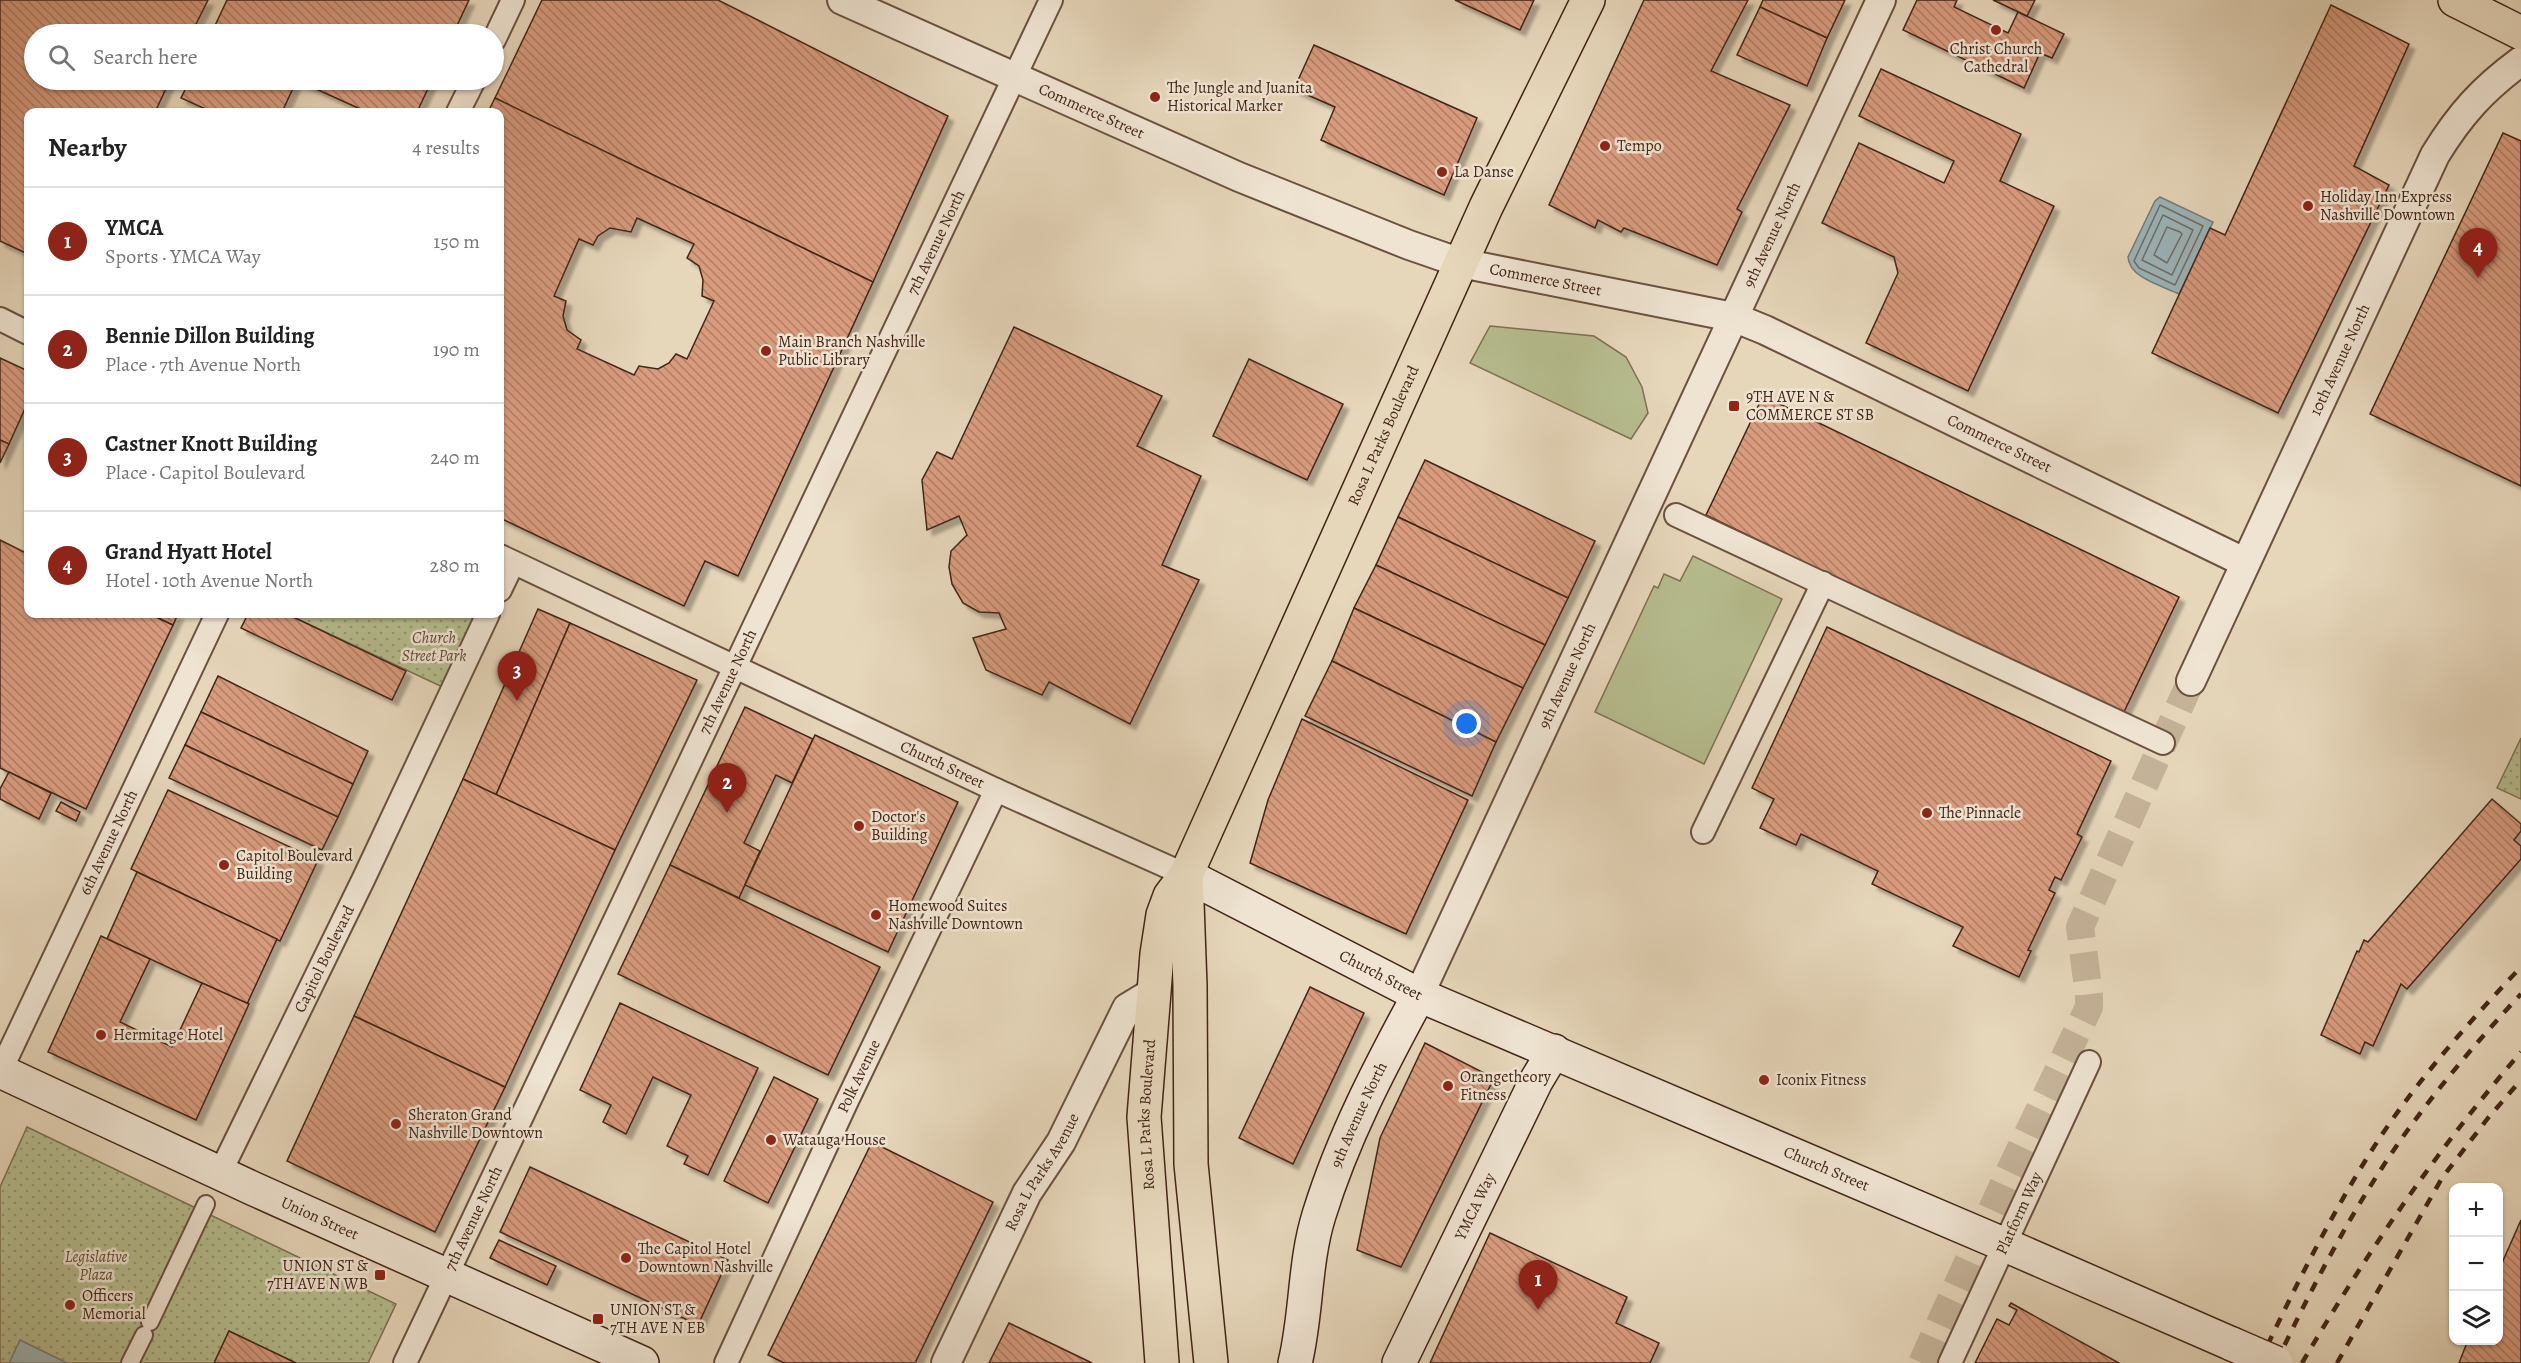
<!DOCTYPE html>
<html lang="en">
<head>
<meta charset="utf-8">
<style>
  body { margin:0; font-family:Alegreya,serif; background:#f2f2f2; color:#222 }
  .controls { position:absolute; right:18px; bottom:18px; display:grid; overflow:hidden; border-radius:12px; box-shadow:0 2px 4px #0004 }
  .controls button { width:54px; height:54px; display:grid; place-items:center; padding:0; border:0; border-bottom:2px solid #e0e0e0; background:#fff; color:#222; font:30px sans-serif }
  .you { position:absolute; left:1467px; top:724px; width:21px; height:21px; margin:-15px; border:4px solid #fff; border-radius:50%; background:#1a73e8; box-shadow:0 0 0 9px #1a73e833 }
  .badge { display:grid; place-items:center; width:39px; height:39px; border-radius:50%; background:#8f2418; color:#fff; font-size:20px; font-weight:700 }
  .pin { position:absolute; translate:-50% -50px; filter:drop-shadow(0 2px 3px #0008) }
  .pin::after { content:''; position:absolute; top:32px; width:21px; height:18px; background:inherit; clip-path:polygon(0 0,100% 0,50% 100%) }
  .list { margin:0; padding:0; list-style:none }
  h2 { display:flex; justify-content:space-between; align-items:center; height:78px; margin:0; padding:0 24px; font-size:26px }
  h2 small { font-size:20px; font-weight:400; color:#767676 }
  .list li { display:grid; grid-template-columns:39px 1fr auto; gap:18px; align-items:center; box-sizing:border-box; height:108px; padding:0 24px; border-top:2px solid #e0e0e0 }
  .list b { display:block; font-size:22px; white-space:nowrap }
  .list p { margin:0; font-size:20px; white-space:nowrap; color:#767676 }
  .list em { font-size:20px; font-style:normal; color:#767676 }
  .icon { flex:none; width:33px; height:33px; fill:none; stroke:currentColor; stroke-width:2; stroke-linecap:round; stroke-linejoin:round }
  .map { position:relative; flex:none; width:2521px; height:1363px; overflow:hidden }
  .search { position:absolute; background:#fff; box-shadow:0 2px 4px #0004; left:24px; top:24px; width:480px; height:66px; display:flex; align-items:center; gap:15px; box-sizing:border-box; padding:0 21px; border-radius:33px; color:#767676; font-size:22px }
  .panel { position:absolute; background:#fff; box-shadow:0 2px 4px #0004; left:24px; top:108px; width:480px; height:510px; border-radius:12px }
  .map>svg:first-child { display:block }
  .green { fill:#b6bd8f; stroke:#7c7153; stroke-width:1.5 }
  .park { fill:url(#park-dots); stroke:#7c7153; stroke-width:1.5 }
  .water { fill:#9cb6bb; stroke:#787c79; stroke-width:1.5 }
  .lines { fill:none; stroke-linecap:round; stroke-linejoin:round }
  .shore { stroke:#6f6e69; stroke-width:1.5 }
  .building { fill:url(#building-back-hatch); stroke:#422517; stroke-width:1.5; fill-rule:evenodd; filter:url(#shadow) }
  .tertiary-tunnel { stroke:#c5b399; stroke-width:28; stroke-dasharray:28 14; stroke-linecap:butt }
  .pedestrian-casing { stroke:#6b5140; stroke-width:20 }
  .minor-casing { stroke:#6b5140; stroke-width:26 }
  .tertiary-casing { stroke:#6b5140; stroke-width:32 }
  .secondary-casing { stroke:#422517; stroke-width:36 }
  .primary-casing { stroke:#422517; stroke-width:36 }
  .pedestrian { stroke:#efe4d2; stroke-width:16 }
  .minor { stroke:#efe4d2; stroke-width:22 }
  .tertiary { stroke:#efe4d2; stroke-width:28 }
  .secondary { stroke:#efe4d2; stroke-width:33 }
  .primary { stroke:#e6d6ba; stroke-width:33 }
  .rail { stroke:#422517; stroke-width:4.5; stroke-dasharray:10 10; stroke-linecap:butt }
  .secondary-bridge-casing { stroke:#422517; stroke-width:36; stroke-linecap:butt }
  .secondary-bridge { stroke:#efe4d2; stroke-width:33 }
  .poi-dot { fill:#8f2418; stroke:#efe4d2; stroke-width:2 }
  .labels { text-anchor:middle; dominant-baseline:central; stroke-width:5; stroke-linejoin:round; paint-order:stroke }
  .poi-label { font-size:16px; fill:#422517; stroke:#efe4d2; text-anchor:start }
  .street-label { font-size:16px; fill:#422517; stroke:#efe4d2 }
  .park-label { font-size:16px; font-style:italic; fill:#5f4b35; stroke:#efe4d2 }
</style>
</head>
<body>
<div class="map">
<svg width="2521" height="1363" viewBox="0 0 2521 1363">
  <defs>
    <pattern id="park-dots" width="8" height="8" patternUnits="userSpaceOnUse" patternTransform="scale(1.5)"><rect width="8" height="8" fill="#b6bd8f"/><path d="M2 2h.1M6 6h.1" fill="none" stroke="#969974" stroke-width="1.8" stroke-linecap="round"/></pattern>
    <pattern id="building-back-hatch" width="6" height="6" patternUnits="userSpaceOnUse" patternTransform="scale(1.5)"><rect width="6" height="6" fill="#d89b7e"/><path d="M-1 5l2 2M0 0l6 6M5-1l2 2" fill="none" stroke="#b17e66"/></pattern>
    <filter id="shadow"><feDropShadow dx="5.5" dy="5.5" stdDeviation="1.5" flood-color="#0004"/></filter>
  </defs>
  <rect width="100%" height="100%" fill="#e6d6ba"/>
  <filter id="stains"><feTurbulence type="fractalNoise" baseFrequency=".00333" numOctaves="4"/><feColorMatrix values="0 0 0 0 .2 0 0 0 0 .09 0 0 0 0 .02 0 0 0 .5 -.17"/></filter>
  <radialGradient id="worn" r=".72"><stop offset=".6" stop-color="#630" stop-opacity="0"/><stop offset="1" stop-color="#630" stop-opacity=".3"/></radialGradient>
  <!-- green -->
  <g class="green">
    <polygon points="1490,326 1594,336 1626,357 1642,387 1648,413 1631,439 1470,363"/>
    <polygon points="1693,556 1782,599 1704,764 1595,712 1654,586 1658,588 1664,574 1680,581"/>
  </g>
  <!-- park -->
  <g class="park">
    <polygon points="287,614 488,614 451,691"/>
    <polygon points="2521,738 2521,799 2497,788"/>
    <polygon points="27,1127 396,1304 368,1363 296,1363 229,1331 214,1363 0,1363 0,1187"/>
  </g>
  <!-- water -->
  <g class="water">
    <path d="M2160 197 2213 222 2179 294C2163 286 2129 278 2128 257L2155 201Z"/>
    <polygon points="20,1340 67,1363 9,1363"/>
  </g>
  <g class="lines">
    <!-- shore -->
    <g class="shore">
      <polygon points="2160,205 2203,226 2175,285 2139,268 2134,261"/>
      <polygon points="2163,215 2193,230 2172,275 2142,260"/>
      <polygon points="2167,227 2180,232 2182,234 2167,263 2154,255"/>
    </g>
  </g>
  <!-- building -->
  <g class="building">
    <polygon points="0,0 208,0 191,34 34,34 34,80 170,80 155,112 28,112 28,254 0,241"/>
    <polygon points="227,0 469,0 453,34 211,34"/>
    <polygon points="542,0 718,0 948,116 873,282 495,98"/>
    <polygon points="1455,0 1534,0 1520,30"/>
    <polygon points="1644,0 1748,0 1711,71 1790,105 1737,209 1742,212 1717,265 1624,228 1621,232 1598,220 1595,228 1549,205"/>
    <polygon points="1763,0 1845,0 1827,38 1760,7"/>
    <polygon points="1917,0 1957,0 1954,7 2008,33 2018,12 2064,34 2052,58 2040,53 2024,88 1903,30"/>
    <polygon points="1993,0 2035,0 2027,16"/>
    <polygon points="2331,5 2409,44 2354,166 2389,185 2278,413 2152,353 2210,228 2225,235"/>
    <polygon points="1760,7 1827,38 1807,86 1737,55"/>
    <polygon points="1314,45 1477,118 1444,195 1321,140 1335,107 1294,89"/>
    <polygon points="1881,69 2021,134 2000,181 2054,206 1968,391 1866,343 1898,273 1894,257 1822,223 1859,143 1944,183 1954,161 1859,116"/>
    <polygon points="190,80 287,80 295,84 282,112 212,112 181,98"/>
    <polygon points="296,80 432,80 417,112 367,112"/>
    <path d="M495 98 873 282 738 576 705 561 684 606 500 518V112H488ZM637 218 694 244 687 258 699 266 703 280 702 296 714 301 687 359 676 354 669 363 658 369 639 366 634 375 577 349 581 340 567 330 563 316 566 301 554 296 579 239 593 245 598 236 610 228 631 232Z"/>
    <polygon points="2503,133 2521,141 2521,486 2370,414"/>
    <polygon points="1014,327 1162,396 1137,446 1201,476 1162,565 1199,580 1130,724 1049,682 1042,695 986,670 973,638 1006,629 999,613 979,612 963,603 952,584 949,567 951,551 967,535 959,516 927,530 922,480 937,452 952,459"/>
    <polygon points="0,358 28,371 28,402 9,444 0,440"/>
    <polygon points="1249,359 1343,404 1307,480 1213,436"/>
    <polygon points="1763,396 2179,597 2122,716 1706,515"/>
    <polygon points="0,440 9,444 0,463"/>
    <polygon points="1425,460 1595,541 1568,598 1398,517"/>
    <polygon points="1398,517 1568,598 1545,645 1376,565"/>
    <polygon points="0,540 28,554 28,614 150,614 173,625 86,809 0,768"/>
    <polygon points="1376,565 1545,645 1523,688 1354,608"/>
    <polygon points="1354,608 1523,688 1496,742 1332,661"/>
    <polygon points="538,609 570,623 496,795 463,779"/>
    <polygon points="150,614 178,614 173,625"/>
    <polygon points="248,614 287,614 406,671 392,700 241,628"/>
    <polygon points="570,623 697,680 615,850 496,795"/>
    <polygon points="1827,627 2111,761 2077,834 2082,837 2061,880 2055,877 2049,890 2055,893 2028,950 2031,951 2019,977 1953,946 1963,927 1872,884 1878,871 1801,834 1796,845 1760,828 1774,799 1752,788"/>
    <polygon points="1332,661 1496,742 1472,796 1305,716"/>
    <polygon points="218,676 368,751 353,784 201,712"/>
    <polygon points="745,707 813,739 792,783 776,775 744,843 760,851 739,898 670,865"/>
    <polygon points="201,712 353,784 338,817 185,745"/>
    <polygon points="1302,719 1468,800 1406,934 1250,863 1268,800"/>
    <polygon points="815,735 958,802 888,952 745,885"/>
    <polygon points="185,745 338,817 322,850 169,778"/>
    <polygon points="9,772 51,793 39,819 0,799 0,789"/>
    <polygon points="463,779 615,850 505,1087 354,1016"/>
    <polygon points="168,790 318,860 280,941 131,869"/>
    <polygon points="2492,799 2521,824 2521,831 2514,840 2521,846 2521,859 2407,989 2401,984 2373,1046 2365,1042 2360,1054 2321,1035 2357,951 2359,952 2364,940 2368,942"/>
    <polygon points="61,802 80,812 76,821 56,811"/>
    <polygon points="670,865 880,967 828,1075 618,974"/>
    <polygon points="137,872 277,939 247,1004 107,939"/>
    <polygon points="101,936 150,959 120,1022 172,1047 202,983 249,1004 196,1120 48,1052"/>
    <polygon points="1310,987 1364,1013 1293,1164 1239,1138"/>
    <polygon points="620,1003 758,1068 708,1175 684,1164 688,1156 667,1146 691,1095 653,1077 626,1134 603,1122 611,1105 580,1090"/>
    <polygon points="354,1016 505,1087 435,1232 287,1161"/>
    <polygon points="1425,1043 1494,1078 1401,1267 1357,1250 1380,1138"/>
    <polygon points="774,1077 818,1099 768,1203 724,1181"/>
    <polygon points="872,1142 993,1202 915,1363 784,1363 768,1355"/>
    <polygon points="530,1167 728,1260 698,1325 500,1232"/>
    <polygon points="2521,1220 2521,1363 2459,1363 2468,1340 2498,1340 2498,1272"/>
    <polygon points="1490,1233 1627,1297 1616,1323 1659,1343 1650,1363 1430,1363"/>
    <polygon points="499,1240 556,1266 547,1285 490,1258"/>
    <polygon points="2011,1303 2119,1363 1975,1363 1997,1319 2009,1325 2017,1310 2009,1306"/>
    <polygon points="1009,1323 1092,1363 989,1363"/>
    <polygon points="229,1331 296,1363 214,1363"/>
  </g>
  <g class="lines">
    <!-- tertiary-tunnel -->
    <polyline class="tertiary-tunnel" points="1922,1363 2006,1179 2089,1007 2089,995 2080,927 2191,681"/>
    <defs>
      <g id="pedestrian">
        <polyline points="150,1322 206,1204"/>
        <polyline points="130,1363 144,1335"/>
      </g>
      <g id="minor">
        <polyline points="494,40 513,0"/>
        <polyline points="458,112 474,80"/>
        <polyline points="0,319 28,333"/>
        <polyline points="1676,515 2163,743"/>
        <path id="s1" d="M500 556 996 790 1186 875"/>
        <polyline points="500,590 513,563"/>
        <polyline points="1703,832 1823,583"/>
        <path id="s2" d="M0 1072 217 614"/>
        <path id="s3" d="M220 1173 364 878 488 614"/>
        <path id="s4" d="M405 1363 1051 0"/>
        <path id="s5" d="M726 1363 846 1103 996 790"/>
        <path id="s6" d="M1950 1363 2089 1062"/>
      </g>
      <g id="tertiary">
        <path id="s7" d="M842 0 1239 177 1409 245 1461 263 1733 317 1765 330 2244 562"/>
        <path id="s8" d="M2191 681 2435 155C2460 114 2483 89 2521 61"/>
        <path id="s9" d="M1419 995 1881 0"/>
        <path id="s10" d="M946 1363 1027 1193 1061 1142 1127 1008 1152 993"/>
      </g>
      <g id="secondary">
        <path id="s11" d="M1186 875 1419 995 2003 1244 2232 1344"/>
        <path id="s12" d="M0 1071 254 1189 642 1363"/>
        <path id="s13" d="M1295 1363C1307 1314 1304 1263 1319 1215 1343 1137 1380 1067 1419 995"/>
        <path id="s14" d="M1399 1363 1536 1081 1554 1051"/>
      </g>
      <g id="primary">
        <polyline points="2455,0 2521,33"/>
        <polyline points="1186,875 1190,986 1191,1164 1211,1363"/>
        <path id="s15" d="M1162 1363 1144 1117 1157 954 1163 915 1170 896 1186 875 1486 207 1588 0"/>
      </g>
    </defs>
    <!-- pedestrian casing -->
    <use href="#pedestrian" class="pedestrian-casing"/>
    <!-- minor casing -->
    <use href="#minor" class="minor-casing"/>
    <!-- tertiary casing -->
    <use href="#tertiary" class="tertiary-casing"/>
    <!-- secondary casing -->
    <use href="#secondary" class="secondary-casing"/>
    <!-- primary casing -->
    <use href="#primary" class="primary-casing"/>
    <!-- pedestrian -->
    <use href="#pedestrian" class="pedestrian"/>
    <!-- minor -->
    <use href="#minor" class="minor"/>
    <!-- tertiary -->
    <use href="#tertiary" class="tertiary"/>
    <!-- secondary -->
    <use href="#secondary" class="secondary"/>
    <!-- primary -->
    <use href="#primary" class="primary"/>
    <!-- rail -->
    <g class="rail">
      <path d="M2259 1363C2295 1287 2333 1210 2379 1139 2420 1077 2470 1021 2521 967"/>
      <path d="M2276 1363C2314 1283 2355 1204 2407 1131 2442 1083 2480 1038 2521 994"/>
      <path d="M2302 1363C2366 1254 2438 1148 2521 1052"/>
      <polyline points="2337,1363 2442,1178 2488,1118 2521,1080"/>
    </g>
    <defs>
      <polyline id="secondary-bridge" points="2232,1344 2276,1363"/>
    </defs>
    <!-- secondary-bridge casing -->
    <use href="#secondary-bridge" class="secondary-bridge-casing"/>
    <!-- secondary-bridge -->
    <use href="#secondary-bridge" class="secondary-bridge"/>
  </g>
  <!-- markers -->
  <g class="poi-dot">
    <circle cx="1996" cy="30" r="6"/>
    <circle cx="1155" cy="97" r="6"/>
    <circle cx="1605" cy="146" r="6"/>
    <circle cx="1442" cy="172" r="6"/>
    <circle cx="2308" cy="206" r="6"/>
    <circle cx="766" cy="351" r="6"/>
    <rect x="1728" y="400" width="12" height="12" rx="3"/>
    <circle cx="1927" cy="813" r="6"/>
    <circle cx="859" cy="826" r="6"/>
    <circle cx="224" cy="865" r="6"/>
    <circle cx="876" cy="915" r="6"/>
    <circle cx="101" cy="1035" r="6"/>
    <circle cx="1764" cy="1080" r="6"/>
    <circle cx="1448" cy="1086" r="6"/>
    <circle cx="396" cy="1124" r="6"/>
    <circle cx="771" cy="1140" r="6"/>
    <circle cx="626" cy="1258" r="6"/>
    <rect x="374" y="1269" width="12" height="12" rx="3"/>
    <circle cx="70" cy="1305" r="6"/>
    <rect x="592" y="1313" width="12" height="12" rx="3"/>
  </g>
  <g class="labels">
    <!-- poi labels -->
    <g class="poi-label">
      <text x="1996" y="49" text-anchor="middle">Christ Church<tspan x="1996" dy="18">Cathedral</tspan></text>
      <text x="1167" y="88">The Jungle and Juanita<tspan x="1167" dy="18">Historical Marker</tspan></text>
      <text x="1617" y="146">Tempo</text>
      <text x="1454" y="172">La Danse</text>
      <text x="2320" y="197">Holiday Inn Express<tspan x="2320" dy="18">Nashville Downtown</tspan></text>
      <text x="778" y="342">Main Branch Nashville<tspan x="778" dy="18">Public Library</tspan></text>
      <text x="1746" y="397">9TH AVE N &amp;<tspan x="1746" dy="18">COMMERCE ST SB</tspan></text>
      <text x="1939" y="813">The Pinnacle</text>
      <text x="871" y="817">Doctor's<tspan x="871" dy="18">Building</tspan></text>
      <text x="236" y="856">Capitol Boulevard<tspan x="236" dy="18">Building</tspan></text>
      <text x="888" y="906">Homewood Suites<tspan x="888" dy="18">Nashville Downtown</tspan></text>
      <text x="113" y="1035">Hermitage Hotel</text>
      <text x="1460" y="1077">Orangetheory<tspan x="1460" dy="18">Fitness</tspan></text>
      <text x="1776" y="1080">Iconix Fitness</text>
      <text x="408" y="1115">Sheraton Grand<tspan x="408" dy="18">Nashville Downtown</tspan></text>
      <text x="783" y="1140">Watauga House</text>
      <text x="638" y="1249">The Capitol Hotel<tspan x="638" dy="18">Downtown Nashville</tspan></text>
      <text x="368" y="1266" text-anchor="end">UNION ST &amp;<tspan x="368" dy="18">7TH AVE N WB</tspan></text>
      <text x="82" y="1296">Officers<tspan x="82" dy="18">Memorial</tspan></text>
      <text x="610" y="1310">UNION ST &amp;<tspan x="610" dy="18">7TH AVE N EB</tspan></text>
    </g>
    <!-- street labels -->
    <g class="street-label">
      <text stroke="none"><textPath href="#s7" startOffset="273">Commerce Street</textPath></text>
      <text stroke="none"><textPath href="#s9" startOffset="838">9th Avenue North</textPath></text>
      <text stroke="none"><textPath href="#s4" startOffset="1240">7th Avenue North</textPath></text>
      <text stroke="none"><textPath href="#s7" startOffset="759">Commerce Street</textPath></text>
      <text stroke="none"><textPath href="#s8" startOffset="354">10th Avenue North</textPath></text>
      <text stroke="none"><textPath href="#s15" startOffset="978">Rosa L Parks Boulevard</textPath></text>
      <text stroke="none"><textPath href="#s7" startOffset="1245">Commerce Street</textPath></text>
      <text stroke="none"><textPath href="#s9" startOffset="352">9th Avenue North</textPath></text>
      <text stroke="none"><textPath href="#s4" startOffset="754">7th Avenue North</textPath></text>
      <text stroke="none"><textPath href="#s1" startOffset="489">Church Street</textPath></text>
      <text stroke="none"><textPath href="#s2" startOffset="254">6th Avenue North</textPath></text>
      <text stroke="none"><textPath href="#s3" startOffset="238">Capitol Boulevard</textPath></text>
      <text stroke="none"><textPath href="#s11" startOffset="219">Church Street</textPath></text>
      <text stroke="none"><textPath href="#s5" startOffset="316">Polk Avenue</textPath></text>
      <text stroke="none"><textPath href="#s15" startOffset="249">Rosa L Parks Boulevard</textPath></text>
      <text stroke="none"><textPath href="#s13" startOffset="258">9th Avenue North</textPath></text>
      <text stroke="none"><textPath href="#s11" startOffset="705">Church Street</textPath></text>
      <text stroke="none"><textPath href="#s10" startOffset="214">Rosa L Parks Avenue</textPath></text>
      <text stroke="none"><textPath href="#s14" startOffset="174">YMCA Way</textPath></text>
      <text stroke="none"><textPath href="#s6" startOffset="165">Platform Way</textPath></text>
      <text stroke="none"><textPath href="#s12" startOffset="352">Union Street</textPath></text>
      <text stroke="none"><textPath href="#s4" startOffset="160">7th Avenue North</textPath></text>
    </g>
    <!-- park labels -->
    <g class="park-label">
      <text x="434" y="638">Church<tspan x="434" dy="18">Street Park</tspan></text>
      <text x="96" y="1257">Legislative<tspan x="96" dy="18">Plaza</tspan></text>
    </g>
  </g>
  <rect width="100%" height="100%" filter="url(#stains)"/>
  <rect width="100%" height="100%" fill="url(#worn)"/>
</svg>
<div class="controls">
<button>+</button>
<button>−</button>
<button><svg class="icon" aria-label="layers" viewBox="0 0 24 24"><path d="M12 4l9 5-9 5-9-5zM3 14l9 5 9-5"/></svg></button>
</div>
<div class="you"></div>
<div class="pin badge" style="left:1538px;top:1310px">1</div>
<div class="pin badge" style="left:727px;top:813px">2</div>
<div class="pin badge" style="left:517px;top:701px">3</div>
<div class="pin badge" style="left:2478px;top:278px">4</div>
<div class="search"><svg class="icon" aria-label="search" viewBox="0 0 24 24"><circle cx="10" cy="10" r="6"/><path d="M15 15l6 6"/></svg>Search here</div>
<section class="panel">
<h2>Nearby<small>4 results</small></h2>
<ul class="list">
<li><span class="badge">1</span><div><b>YMCA</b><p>Sports · YMCA Way</p></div><em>150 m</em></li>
<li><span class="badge">2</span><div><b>Bennie Dillon Building</b><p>Place · 7th Avenue North</p></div><em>190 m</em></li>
<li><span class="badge">3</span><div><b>Castner Knott Building</b><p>Place · Capitol Boulevard</p></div><em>240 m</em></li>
<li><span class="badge">4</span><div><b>Grand Hyatt Hotel</b><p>Hotel · 10th Avenue North</p></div><em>280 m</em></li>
</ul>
</section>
</div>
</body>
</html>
